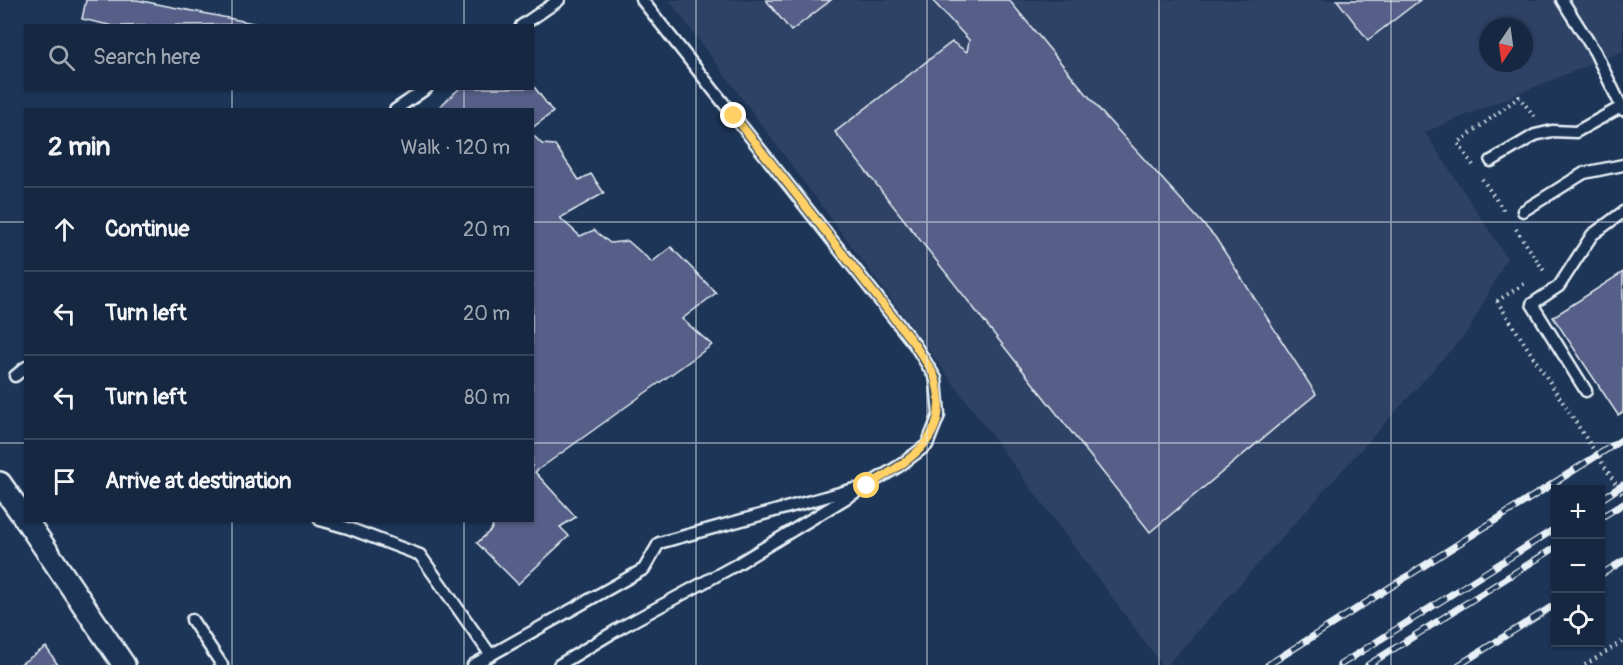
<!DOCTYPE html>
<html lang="en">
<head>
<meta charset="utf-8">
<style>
  body { margin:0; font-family:Pangolin,sans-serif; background:#1f3048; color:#f1f3f6 }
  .controls { position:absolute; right:18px; bottom:18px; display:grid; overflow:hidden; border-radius:0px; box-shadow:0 2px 4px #0004 }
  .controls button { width:54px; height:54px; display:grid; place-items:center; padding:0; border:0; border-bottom:2px solid #35445a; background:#162841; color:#f1f3f6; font:30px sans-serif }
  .compass { position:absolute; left:1479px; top:18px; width:54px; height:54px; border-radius:50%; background:#162841; box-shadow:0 2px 4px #0004; rotate:193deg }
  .stop { position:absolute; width:18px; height:18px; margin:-14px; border:4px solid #ffd166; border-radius:50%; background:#fff }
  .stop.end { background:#ffd166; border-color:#fff; box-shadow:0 2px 6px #0008 }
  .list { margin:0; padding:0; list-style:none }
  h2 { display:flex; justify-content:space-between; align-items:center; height:78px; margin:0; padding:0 24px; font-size:26px }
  h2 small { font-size:20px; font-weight:400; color:#9ea6b1 }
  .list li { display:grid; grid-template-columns:39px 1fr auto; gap:18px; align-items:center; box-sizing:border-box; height:84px; padding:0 24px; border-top:2px solid #35445a }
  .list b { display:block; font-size:22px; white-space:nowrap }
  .list em { font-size:20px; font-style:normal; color:#9ea6b1 }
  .icon { flex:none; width:33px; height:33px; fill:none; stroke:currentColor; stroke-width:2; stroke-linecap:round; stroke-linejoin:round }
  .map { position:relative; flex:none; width:1623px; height:665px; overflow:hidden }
  .search { position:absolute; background:#162841; box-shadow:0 2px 4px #0004; left:24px; top:24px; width:510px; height:66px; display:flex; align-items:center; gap:15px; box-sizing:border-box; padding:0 21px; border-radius:0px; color:#9ea6b1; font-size:22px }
  .panel { position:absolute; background:#162841; box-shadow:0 2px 4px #0004; left:24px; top:108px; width:510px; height:414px; border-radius:0px }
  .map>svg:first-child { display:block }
  .built { fill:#2e4265; fill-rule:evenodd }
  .building { fill:#555f87; stroke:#e8f1f8; stroke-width:1.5 }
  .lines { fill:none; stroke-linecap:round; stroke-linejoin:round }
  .lane-casing { stroke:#e8f1f8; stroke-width:15 }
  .street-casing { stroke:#e8f1f8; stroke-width:26 }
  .path { stroke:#e8f1f8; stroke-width:4; stroke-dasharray:1.5 4.5; stroke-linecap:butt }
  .lane { stroke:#1d3557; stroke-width:10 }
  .street { stroke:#1d3557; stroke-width:21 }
  .rail-casing { stroke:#e8f1f8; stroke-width:7 }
  .rail { stroke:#1d3557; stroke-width:4.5; stroke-dasharray:14; stroke-linecap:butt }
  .path-bridge { stroke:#e8f1f8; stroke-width:4; stroke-dasharray:1.5 4.5; stroke-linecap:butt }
  .route { stroke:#ffd166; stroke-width:8 }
  .grid { fill:none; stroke:#e8f1f8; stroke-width:1.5; stroke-opacity:0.55 }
</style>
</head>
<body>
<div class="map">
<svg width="1623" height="665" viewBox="0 0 1623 665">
  <rect width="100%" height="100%" fill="#1d3557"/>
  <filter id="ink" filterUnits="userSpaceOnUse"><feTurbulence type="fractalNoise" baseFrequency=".0167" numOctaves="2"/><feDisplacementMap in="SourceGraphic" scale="12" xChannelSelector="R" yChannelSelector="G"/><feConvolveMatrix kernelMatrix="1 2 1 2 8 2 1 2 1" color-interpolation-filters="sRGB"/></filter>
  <g filter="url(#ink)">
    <!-- built -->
    <path class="built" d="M669 0H1623V51L1425 132 1507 258 1469 330 1167 665H1162ZM1488 27H1524V63H1488Z"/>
    <!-- building -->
    <g class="building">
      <polygon points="86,0 137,0 258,24 113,26 82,19"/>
      <polygon points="766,0 831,0 791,31"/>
      <polygon points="932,0 1009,0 1104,115 1215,237 1316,394 1150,532 835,132 952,42 967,52 969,40"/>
      <polygon points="1337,0 1420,0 1368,40"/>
      <polygon points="532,84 553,112 532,128 532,110 436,110 460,88 532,88"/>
      <polygon points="532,134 542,144 555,145 579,180 591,174 604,193 560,218 580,236 594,230 610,243 628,241 652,262 671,247 716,293 682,319 712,345 535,472 576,517 560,527 569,536 518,584 477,543 491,530 495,520 532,520"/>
      <polygon points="1623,272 1623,412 1618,415 1553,317"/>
      <polygon points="46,647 58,665 19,665"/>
    </g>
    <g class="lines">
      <defs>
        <g id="lane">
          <polyline points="1562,0 1595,52 1623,110"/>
          <polyline points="521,26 559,0"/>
          <polyline points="395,110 427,88"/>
          <polyline points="1491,161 1535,135 1552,131 1576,132 1621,107"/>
          <polyline points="1523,211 1584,173 1623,165"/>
          <polyline points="15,376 26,367"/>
          <polyline points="1586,391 1532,304 1559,286 1592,235 1623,212"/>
          <polyline points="320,520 348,528 420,555 490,654"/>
          <polyline points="192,620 222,665"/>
          <polyline points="473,665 644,569 659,543 854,489"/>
          <polyline points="559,665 622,627 734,566 899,466 927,445 939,415 936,379 915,345 642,0"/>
        </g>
        <g id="street">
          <polyline points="0,483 26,520"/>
          <polyline points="26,520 124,665"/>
        </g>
      </defs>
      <!-- lane casing -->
      <use href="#lane" class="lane-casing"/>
      <!-- street casing -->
      <use href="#street" class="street-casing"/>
      <!-- path -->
      <g class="path">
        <polyline points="1473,165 1458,143 1519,97 1534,116"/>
        <polyline points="1482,179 1505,212"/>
        <polyline points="1516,229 1544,271 1543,272"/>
        <polyline points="1497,301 1524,284"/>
        <polyline points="1585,665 1623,641"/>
      </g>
      <!-- lane -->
      <use href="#lane" class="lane"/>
      <!-- street -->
      <use href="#street" class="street"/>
      <defs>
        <g id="rail">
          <polyline points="1600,500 1623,485"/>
          <polyline points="1600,518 1623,504"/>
          <polyline points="1600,575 1623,561"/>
          <polyline points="1268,665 1623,439"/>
          <polyline points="1340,665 1556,528"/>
          <polyline points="1368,665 1556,547"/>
          <polyline points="1459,665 1556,604"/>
        </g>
      </defs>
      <!-- rail casing -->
      <use href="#rail" class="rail-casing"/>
      <!-- rail -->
      <use href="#rail" class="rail"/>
      <!-- path-bridge -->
      <polyline class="path-bridge" points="1497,301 1623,495"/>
    </g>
  </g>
  <g class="lines" filter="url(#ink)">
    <!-- route -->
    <path class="route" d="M734 116 915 345C921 356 933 369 936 381 951 439 910 460 867 486"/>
  </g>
  <!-- grid -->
  <path class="grid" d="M232 0V26M464 0V26M696 0V665M927 0V665M1159 0V665M1391 0V665M232 88V110M464 88V110M0 222H26M532 222H1623M0 443H26M532 443H1623M232 520V665M464 520V665"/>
</svg>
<div class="controls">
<button>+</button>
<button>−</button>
<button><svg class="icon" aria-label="locate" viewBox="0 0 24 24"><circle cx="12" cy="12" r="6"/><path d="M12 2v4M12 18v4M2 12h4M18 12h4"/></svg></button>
</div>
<svg class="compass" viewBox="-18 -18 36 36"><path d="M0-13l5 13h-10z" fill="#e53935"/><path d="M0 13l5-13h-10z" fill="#9ea6b1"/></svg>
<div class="stop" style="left:867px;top:486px"></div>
<div class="stop end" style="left:734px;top:116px"></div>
<div class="search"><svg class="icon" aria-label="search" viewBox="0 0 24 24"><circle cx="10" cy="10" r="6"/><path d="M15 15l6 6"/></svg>Search here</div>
<section class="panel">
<h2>2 min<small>Walk · 120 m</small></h2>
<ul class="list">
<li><svg class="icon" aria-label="ahead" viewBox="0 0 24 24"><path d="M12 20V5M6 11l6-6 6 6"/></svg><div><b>Continue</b></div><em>20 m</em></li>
<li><svg class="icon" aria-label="left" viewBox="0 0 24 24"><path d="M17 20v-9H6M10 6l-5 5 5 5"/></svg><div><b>Turn left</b></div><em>20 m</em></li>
<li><svg class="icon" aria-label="left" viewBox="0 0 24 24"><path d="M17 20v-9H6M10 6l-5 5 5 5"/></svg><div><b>Turn left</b></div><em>80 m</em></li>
<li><svg class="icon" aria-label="arrive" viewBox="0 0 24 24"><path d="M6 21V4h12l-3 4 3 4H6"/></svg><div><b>Arrive at destination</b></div></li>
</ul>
</section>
</div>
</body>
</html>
